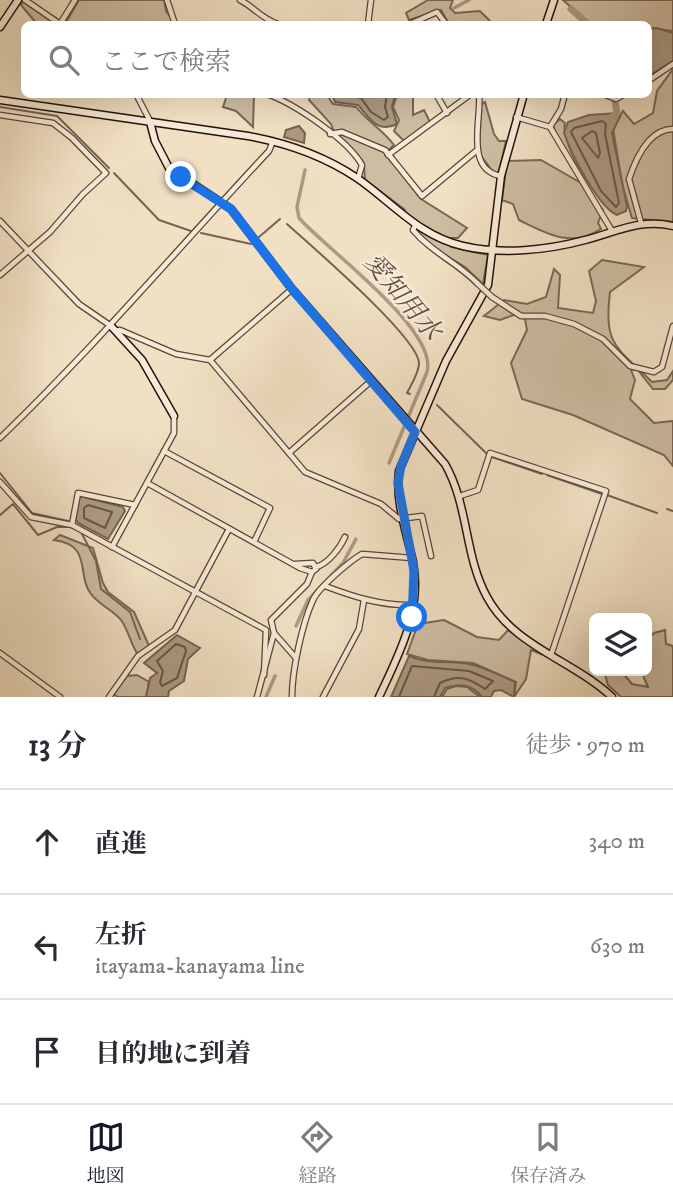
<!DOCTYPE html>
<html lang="ja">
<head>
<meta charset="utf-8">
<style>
  body { margin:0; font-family:"IM FELL DW Pica","Noto Serif JP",serif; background:#f7f7f7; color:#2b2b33 }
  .controls { position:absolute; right:21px; bottom:21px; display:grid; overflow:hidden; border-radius:10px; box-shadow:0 7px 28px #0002 }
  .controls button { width:63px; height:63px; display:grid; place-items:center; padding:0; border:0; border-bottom:2px solid #e1e1e2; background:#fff; color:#2b2b33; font:35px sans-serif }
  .stop { position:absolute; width:21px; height:21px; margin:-16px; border:5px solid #1a73e8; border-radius:50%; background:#fff }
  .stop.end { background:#1a73e8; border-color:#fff; box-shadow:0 2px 7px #0008 }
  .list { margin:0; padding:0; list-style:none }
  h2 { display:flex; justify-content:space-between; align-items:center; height:91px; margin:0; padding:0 28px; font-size:30px }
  h2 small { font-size:23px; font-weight:400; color:#7c7c81 }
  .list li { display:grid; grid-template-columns:46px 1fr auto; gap:21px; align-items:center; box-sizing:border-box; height:105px; padding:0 28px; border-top:2px solid #e1e1e2 }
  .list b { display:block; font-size:26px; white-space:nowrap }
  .list p { margin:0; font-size:23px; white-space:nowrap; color:#7c7c81 }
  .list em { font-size:23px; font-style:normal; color:#7c7c81 }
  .icon { flex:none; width:38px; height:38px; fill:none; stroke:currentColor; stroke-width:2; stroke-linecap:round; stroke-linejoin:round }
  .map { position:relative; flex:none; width:673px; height:697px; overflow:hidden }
  .search { position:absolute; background:#fff; box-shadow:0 7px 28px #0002; left:21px; right:21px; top:21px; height:77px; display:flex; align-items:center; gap:18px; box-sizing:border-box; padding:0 24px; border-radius:10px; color:#7c7c81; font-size:26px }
  .sheet { height:406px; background:#fff }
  nav { display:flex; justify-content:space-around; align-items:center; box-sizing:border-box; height:98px; border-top:2px solid #e1e1e2; background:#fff; font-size:19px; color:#7c7c81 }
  nav a { display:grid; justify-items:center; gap:4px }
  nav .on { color:#111827 }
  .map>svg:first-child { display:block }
  .green { fill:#cebda3; stroke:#7a6754; stroke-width:2 }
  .water { fill:#ac9a82; stroke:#766350; stroke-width:2 }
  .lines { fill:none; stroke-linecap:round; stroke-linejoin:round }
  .shore { stroke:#695644; stroke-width:2 }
  .stream { stroke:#766350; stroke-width:2 }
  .canal { stroke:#ac9a82; stroke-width:3.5 }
  .river { stroke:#ac9a82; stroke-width:7 }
  .street-casing { stroke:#594534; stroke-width:7 }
  .secondary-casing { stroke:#261105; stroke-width:9 }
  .street { stroke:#f6ebd8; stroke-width:4.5 }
  .secondary { stroke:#f6ebd8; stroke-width:6 }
  .street-bridge-casing { stroke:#594534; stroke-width:7; stroke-linecap:butt }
  .street-bridge { stroke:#f6ebd8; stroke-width:4.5 }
  .route { stroke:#1a73e8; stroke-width:9 }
  .labels { text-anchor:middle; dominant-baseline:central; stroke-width:5; stroke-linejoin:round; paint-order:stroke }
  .water-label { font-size:26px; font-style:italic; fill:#624f3d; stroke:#f6ebd8 }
</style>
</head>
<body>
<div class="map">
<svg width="673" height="697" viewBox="0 0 673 697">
  <rect width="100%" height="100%" fill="#f1e0c3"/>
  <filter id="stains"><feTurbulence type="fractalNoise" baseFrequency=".00286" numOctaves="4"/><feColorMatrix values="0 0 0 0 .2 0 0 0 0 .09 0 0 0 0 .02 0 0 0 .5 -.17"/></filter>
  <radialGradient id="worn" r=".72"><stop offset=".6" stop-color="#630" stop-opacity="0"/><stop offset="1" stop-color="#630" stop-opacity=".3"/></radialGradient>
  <!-- green -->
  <g class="green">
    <polygon points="79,0 164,0 166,11 173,20 172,24 65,24"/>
    <polygon points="428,0 453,0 450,8 455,13 480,11 493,24 449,24 441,10 409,20 406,13"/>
    <polygon points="563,0 673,0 673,31 649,28 648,24 590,24"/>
    <polygon points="23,1 56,24 37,24 21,5"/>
    <polygon points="673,69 673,222 632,218 622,184 613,128 623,111 634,124 653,113 657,91"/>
    <polygon points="227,95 254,95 253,127 236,111 223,107"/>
    <path d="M310 95H327L333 104 356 107C368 122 383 130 394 145L385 153 421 199 467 228 458 238H450L451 247 488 255 483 284 465 267 432 247 417 232 404 209 365 180 364 165 335 135 331 124 309 100Z"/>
    <polygon points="397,95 413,95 413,115 424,110 430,122 404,141 394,131 399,120 393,107"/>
    <polygon points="485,102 494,134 499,141 506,141 499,173 494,173 478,152 481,105"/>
    <path d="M560 119 565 123C560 137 592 197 603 210L598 223 601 229C570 248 548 234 519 220L513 204 502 200 507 161 541 160 588 187 557 137 553 125Z"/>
    <path d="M602 260 644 267 610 292C603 346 617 347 652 382L667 380 673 371V380L665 389H653L637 369 631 370 635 380 630 399 654 423 673 421V466L664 455 573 415 522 399 511 363 527 330 524 314 519 313 500 320 484 316 504 300 527 304 546 297 554 269 560 275 558 308 593 313 596 301 589 271Z"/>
    <path d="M60 535 93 548 103 583 108 592 134 612 150 648 138 655C131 645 128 629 121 620 113 610 99 605 91 594 76 575 93 545 54 540Z"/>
    <polygon points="444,620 477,637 499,640 508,630 556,660 531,650 526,679 514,697 516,682 473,663 428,660 407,654 418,624"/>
    <polygon points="665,630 666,644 673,646 673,697 621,697 608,685 604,671 621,671 632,684 648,687 641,671 647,671 647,640 654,633"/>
    <polygon points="137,675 149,682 146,697 118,697 113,694 127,676"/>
    <polygon points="456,686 467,687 480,697 442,697 447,689"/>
  </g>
  <!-- water -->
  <g class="water">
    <polygon points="657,28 673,33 673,61 649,76 649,29"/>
    <path d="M332 95H395L392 107 397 124C378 134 369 118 358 105L335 102Z"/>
    <path d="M619 113 620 117 612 133 627 206 626 211 617 215C598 207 571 153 564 133L568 122 589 115Z"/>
    <polygon points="299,126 305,133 304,143 284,137 286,130"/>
    <polygon points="80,496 123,507 125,511 108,539 78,523 75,518"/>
    <polygon points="177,635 200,648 188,659 184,681 169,691 168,697 146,697 150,678 157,673 144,663"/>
    <path d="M409 656C428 665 448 660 469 664 485 667 500 676 515 682L514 697 501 690 494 691 491 697H482C471 684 461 683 445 688L440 697H391Z"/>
  </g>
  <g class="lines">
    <!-- shore -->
    <g class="shore">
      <polyline points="339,94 361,98 371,112 384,120 388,117 385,107 387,94"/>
      <polygon points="602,121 606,124 605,134 619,203 616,207 601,191 571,132 574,128"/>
      <polygon points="592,131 596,133 600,153 598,158 582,138"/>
      <polygon points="88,505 112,512 105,528 84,518 84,508"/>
      <polygon points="176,644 185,647 186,651 177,678 162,686 160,682 163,671 157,661"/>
      <path d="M399 697 412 666 469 671 493 681 485 689C469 678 459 674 440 683L434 697"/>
    </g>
    <!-- stream -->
    <g class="stream">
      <polyline points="0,107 57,116 109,168"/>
      <polyline points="114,173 159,220 191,231"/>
      <path d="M287 224C310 245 418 337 419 363 419 373 411 385 407 393L410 394"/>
      <polyline points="201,233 251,244"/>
      <polyline points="259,237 280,219"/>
      <polyline points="437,405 487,454"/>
      <polyline points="492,457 542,474"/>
      <polyline points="0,473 32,513 68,521"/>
      <polyline points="547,475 602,494"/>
      <polyline points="607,495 657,513"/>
      <polyline points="667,509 673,511"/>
      <polyline points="0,515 13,504 38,535 57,527 73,527"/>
      <polyline points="81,532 96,561 101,589 130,612 140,639"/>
    </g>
    <!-- canal -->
    <g class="canal">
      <polyline points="454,8 469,0"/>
      <path d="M305 170 297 207 299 218C326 249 439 330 427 372L389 463"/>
      <polyline points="296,626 308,600 343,563 356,539"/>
      <polyline points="266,697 275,676"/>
    </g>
    <!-- river -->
    <g class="river">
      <polyline points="571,9 588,24"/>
      <polyline points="612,117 617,113 615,101"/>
    </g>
    <defs>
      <g id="street">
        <polyline points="25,0 60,24"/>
        <polyline points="167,0 175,24"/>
        <path d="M240 0C254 7 262 19 278 24"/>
        <polyline points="60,24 75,0"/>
        <polyline points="368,24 371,0"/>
        <polyline points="410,24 437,12 446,24"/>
        <polyline points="648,81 673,64"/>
        <polyline points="136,94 150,121"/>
        <path d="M267 94C295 104 347 139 362 165L358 179"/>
        <polyline points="436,94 447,113"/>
        <path d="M479 94C482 118 464 170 501 176"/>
        <polyline points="603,94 616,99 625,94"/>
        <polyline points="0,115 53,123 72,138 106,173 83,194 50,232 0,275"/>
        <polyline points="516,117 550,127 612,231"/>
        <polyline points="550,127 561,109 565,94"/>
        <polyline points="330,134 342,132 385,150 422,196 476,151"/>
        <polyline points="388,155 471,94"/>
        <polyline points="0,221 79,304 111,326"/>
        <path d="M641 223 629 179C636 158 649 129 673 129"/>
        <path d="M415 226 413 230C431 252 458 263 477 283"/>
        <polyline points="492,297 521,316 545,316 574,324 603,339 630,366 654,372 662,367 673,326"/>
        <polyline points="115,331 120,330 176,354 210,360 305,472 381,504 399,519 422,516 431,556"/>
        <polyline points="210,360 292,289"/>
        <path d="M0 438C95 347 179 247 269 151L273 141"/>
        <polyline points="164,451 270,508 254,542"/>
        <polyline points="289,453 371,381"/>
        <polyline points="0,482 31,517 72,525 266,630 264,675"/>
        <polyline points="149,484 300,568 312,572 316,569 313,563 295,564"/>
        <polyline points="460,496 478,490 490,453 606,491 551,655"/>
        <polyline points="72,525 78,493 135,505"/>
        <polyline points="112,547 174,433 174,416"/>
        <path d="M316 567C328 564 340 548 345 537"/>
        <path d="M325 586C354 597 382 606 413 605"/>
        <polyline points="274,633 296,658"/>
        <polyline points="0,653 60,697"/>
        <polyline points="109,697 138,656 175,630 229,529"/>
        <polyline points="257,697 274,633 271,620 307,584 312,572"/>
        <path d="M292 697C292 671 302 624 313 600 319 587 350 561 362 554L412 558"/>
        <polyline points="323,697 359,629 364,600"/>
      </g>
      <g id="secondary">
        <polyline points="546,24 554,0"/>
        <polyline points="0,27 18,0"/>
        <path d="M0 100 248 136C287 143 324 156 357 178 393 203 419 236 463 246 501 255 548 250 585 240 616 232 641 218 673 226"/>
        <path d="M150 122 155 141 169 168 231 209 292 289 445 464C469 506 464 555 487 597 513 646 574 661 612 697"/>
        <polyline points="111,326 142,360 174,416"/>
        <path d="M379 697C399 654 422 612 413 562 407 534 395 501 399 471L446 361 488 285 501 176 524 94"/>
      </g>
    </defs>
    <!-- street casing -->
    <use href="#street" class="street-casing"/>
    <!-- secondary casing -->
    <use href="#secondary" class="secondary-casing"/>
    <!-- street -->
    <use href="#street" class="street"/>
    <!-- secondary -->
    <use href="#secondary" class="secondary"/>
    <defs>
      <polyline id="street-bridge" points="477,283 492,297"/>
    </defs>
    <!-- street-bridge casing -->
    <use href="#street-bridge" class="street-bridge-casing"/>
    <!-- street-bridge -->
    <use href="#street-bridge" class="street-bridge"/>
  </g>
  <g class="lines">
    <!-- route -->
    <polyline class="route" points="181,177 231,209 292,289 415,432 401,466 398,483 414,571 412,617"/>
  </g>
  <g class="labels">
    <!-- water labels -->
    <g class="water-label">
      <text transform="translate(402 297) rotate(50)">愛知用水</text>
    </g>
  </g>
  <rect width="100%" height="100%" filter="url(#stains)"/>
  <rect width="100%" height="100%" fill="url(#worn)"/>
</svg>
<div class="controls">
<button><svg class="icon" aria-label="layers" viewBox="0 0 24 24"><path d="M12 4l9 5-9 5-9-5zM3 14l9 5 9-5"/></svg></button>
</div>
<div class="stop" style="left:412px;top:617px"></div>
<div class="stop end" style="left:181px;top:177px"></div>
<div class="search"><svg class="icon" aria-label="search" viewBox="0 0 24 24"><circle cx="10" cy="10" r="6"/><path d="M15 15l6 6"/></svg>ここで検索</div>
</div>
<section class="sheet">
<h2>13 分<small>徒歩 · 970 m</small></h2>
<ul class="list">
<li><svg class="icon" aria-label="ahead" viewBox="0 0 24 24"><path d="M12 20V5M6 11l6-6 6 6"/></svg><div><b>直進</b></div><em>340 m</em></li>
<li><svg class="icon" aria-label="left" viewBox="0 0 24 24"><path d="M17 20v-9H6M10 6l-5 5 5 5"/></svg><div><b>左折</b><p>itayama-kanayama line</p></div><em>630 m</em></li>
<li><svg class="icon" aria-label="arrive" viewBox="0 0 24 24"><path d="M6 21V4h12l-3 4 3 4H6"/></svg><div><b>目的地に到着</b></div></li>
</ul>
</section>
<nav>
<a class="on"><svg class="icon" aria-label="map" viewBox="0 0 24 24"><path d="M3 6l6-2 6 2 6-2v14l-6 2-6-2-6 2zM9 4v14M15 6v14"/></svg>地図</a>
<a><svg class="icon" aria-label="directions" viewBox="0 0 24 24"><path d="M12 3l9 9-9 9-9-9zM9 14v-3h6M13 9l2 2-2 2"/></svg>経路</a>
<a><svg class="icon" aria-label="saved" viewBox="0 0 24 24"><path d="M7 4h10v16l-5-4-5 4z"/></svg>保存済み</a>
</nav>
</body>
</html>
